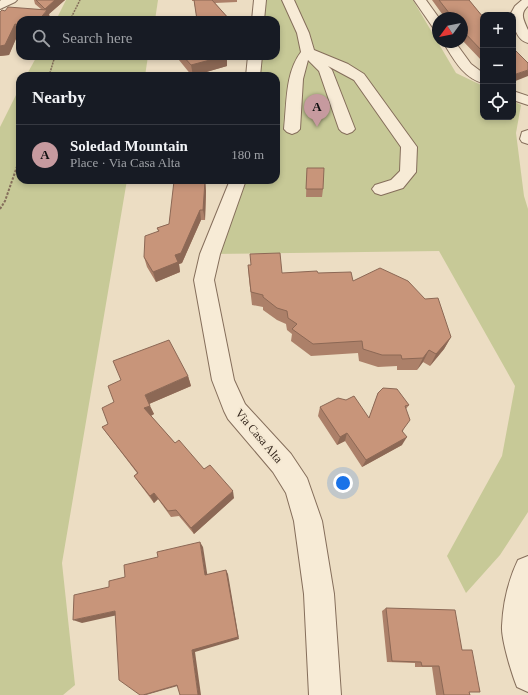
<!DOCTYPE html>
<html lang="en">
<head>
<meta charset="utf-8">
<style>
  body { margin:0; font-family:Georgia,serif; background:#20242c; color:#f1f3f6 }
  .controls { position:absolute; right:12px; top:12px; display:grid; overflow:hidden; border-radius:8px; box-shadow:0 2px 6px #0003 }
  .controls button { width:36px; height:36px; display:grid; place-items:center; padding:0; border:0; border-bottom:1px solid #363941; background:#171b24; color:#f1f3f6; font:20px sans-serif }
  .compass { position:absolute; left:432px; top:12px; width:36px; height:36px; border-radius:50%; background:#171b24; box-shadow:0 2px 6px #0003; rotate:237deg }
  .you { position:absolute; left:343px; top:483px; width:14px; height:14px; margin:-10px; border:3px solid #fff; border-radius:50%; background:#1a73e8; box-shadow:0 0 0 6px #1a73e833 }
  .badge { display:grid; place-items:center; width:26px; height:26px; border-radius:50%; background:#c69a9f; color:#111; font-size:13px; font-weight:700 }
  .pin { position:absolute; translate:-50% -33px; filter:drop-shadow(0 1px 2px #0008) }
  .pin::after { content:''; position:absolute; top:21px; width:14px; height:12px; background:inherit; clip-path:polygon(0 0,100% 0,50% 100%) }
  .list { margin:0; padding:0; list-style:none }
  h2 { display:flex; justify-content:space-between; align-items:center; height:52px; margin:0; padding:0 16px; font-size:17px }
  h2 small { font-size:13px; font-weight:400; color:#9ea1a6 }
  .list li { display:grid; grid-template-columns:26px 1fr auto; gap:12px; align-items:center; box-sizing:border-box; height:60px; padding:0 16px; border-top:1px solid #363941 }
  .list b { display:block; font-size:15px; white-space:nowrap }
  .list p { margin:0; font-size:13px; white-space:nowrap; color:#9ea1a6 }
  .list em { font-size:13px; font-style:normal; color:#9ea1a6 }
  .icon { flex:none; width:22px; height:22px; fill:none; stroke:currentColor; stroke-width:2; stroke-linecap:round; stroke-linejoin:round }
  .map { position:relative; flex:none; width:528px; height:695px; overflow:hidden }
  .search { position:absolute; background:#171b24; box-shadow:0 2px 6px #0003; left:16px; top:16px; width:264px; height:44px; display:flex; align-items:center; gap:10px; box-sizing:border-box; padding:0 14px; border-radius:12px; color:#9ea1a6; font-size:15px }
  .panel { position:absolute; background:#171b24; box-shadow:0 2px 6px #0003; left:16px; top:72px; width:264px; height:112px; border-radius:12px }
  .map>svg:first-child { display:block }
  .green { fill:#c7c997 }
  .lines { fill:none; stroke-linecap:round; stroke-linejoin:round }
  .minor-casing { stroke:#856e5b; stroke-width:2 }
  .path-far1 { stroke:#856e5b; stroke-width:1.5; stroke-dasharray:2 1; stroke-linecap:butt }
  .path { stroke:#856e5b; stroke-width:2; stroke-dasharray:2.5 1.5; stroke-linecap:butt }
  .minor { fill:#f7ebd6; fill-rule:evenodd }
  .wall { fill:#ac8069 }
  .shaded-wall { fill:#8c6855 }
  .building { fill:#c8957a; stroke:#8c6855 }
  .labels { text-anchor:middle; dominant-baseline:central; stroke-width:4; stroke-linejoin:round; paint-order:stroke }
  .street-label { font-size:12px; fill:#36281e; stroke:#f4e8d2 }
</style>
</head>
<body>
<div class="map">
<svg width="528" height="695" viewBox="0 0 528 695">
  <rect width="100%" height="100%" fill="#ecddc3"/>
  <!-- green -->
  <g class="green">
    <polygon points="66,0 158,0 155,20 56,20"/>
    <polygon points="263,0 413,0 456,73 483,86 483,117 513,117 513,101 521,105 516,133 524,196 528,209 528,512 500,555 466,593 447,556 502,456 515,386 439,251 210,254 237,180 276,180 276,76 252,76 255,56 276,56 276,20 260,20"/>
    <polygon points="37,56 148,56 145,76 26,76"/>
    <polygon points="20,87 20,180 127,180 62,563 75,685 63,695 0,695 0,127"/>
  </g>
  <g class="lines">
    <defs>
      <g id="minor">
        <polygon points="1,0 17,0 15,2 0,9 0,1"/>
        <polygon points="254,0 266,0 264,20 252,20"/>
        <path d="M282 0H294L309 33 314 50 348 64 364 74 417 147 416 172 403 188 381 195 375 193 372 189 375 185 391 180 400 171 401 147 354 80 328 66 332 70 355 129 352 132 347 134 342 132 339 129 319 71 308 60 303 79 300 129 297 132 292 134 287 132 284 129C287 103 285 73 301 52L297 33Z"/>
        <polygon points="414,0 426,0 439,18 438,30 434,29"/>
        <path d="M522 0H528V6C519 14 524 20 528 30 528 33 528 39 528 43 516 40 513 25 513 15H510L515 6Z"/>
        <path d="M443 42H455L471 64 483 73V83C463 78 453 58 443 42Z"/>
        <polygon points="248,56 262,56 260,76 246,76"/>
        <polygon points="513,91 528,96 528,105 513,100"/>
        <polygon points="528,130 528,144 522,142 520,139 522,132"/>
        <polygon points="230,180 246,180 220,254 214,280 234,380 245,404 291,454 307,478 322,521 334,594 341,695 309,695 304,594 294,521 286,493 273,472 228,419 224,411 212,380 194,280 200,254"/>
        <path d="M528 556V692L517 687C512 675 501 639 502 626 503 603 508 581 518 560Z"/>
      </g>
    </defs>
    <!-- minor casing -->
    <use href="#minor" class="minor-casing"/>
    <!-- path-far1 -->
    <g class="path-far1">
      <polyline points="70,20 80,0"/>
      <polyline points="49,76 55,56"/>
    </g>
    <!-- path -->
    <polyline class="path" points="0,209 5,201 20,158"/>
    <!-- minor -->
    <use href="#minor" class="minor"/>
  </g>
  <!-- wall -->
  <g class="wall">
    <polygon points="34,0 65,0 49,14 50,19 49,20 20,20 20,34 18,34 9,55 0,56 0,12 41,9 35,4"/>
    <polygon points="192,0 237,0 237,2 215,3 230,20 197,20 194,1 192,1"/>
    <polygon points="432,0 469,0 483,17 483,62 462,40 462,18 445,18"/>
    <polygon points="178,56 227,56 227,66 192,76 179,60"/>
    <polygon points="307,168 323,189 322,197 306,197"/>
    <polygon points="205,181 206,191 205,220 201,220 182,263 179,264 180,272 156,282 147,267 144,257 158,231 157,228 169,224"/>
    <polygon points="248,265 282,273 318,273 353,281 451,337 444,349 430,366 423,362 417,370 397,370 397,366 378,367 359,361 358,353 311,356 291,341 292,334 287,330 286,324 277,320 263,310 263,307 252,305 249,279"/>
    <polygon points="188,376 191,386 149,404 154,414 151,416 175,443 204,469 234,498 194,534 179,516 171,517 158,499 154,503 139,483 134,476 137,473 108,435 102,427 108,424"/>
    <polygon points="378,393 409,405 406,409 403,432 402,445 362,467 345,441 337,445 318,416 320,407 369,418"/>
    <polygon points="386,608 469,692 470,695 436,695 432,667 415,667 415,663 387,662 382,611"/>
  </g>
  <!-- shaded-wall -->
  <g class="shaded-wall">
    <polygon points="55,0 65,0 49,14 50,19 49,20 39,20 46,12 45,9"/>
    <polygon points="15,24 18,34 9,55 0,56 0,46"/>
    <polygon points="225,56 227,56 227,66 193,76 191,65"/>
    <polygon points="528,70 528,76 513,82 513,75"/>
    <polygon points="205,181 206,191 205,220 203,210"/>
    <polygon points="200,210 201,220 182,263 179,264 180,272 156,282 153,272 175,255"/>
    <polygon points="451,337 444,349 430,366 436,354"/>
    <polygon points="429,350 423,362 417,370 423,358"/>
    <polygon points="188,376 191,386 149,404 145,395"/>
    <polygon points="150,406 154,414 148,417 144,408"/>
    <polygon points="347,433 345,441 337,445 340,437"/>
    <polygon points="407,437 402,445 362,467 366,460"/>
    <polygon points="233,491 234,498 194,534 191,528"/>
    <polygon points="154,493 158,499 154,503 150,496"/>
    <polygon points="200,542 203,547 208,579 205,575"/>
    <polygon points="226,570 228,574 239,639 195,652 201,695 198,695 192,650"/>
    <polygon points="115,611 122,614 82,623 73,620"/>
    <polygon points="177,685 181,685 146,695 143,695"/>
  </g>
  <!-- building -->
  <g class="building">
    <polygon points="36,0 55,0 45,9"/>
    <polygon points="194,0 212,0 230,20 197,20"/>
    <polygon points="439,0 469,0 483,17 483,52 462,30 462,18 453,18"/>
    <polygon points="8,7 47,10 39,20 20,20 20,25 15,24 5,45 0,46 0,12 2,10 5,11"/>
    <polygon points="513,48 528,63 528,70 513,75"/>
    <polygon points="183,56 225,56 191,65"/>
    <polygon points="307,168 324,168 323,189 306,189"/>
    <polygon points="174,181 205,181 203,210 200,210 181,253 175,255 178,262 153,272 144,257 145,236 159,231 157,228 169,224"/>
    <polygon points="280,253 282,273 317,271 318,273 351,272 353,281 380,268 408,281 425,299 438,298 451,337 436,354 429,350 423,358 402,359 401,355 382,355 363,349 362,341 313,344 292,329 297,324 288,318 287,311 277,308 263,297 263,295 251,292 248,265 251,265 250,254"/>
    <polygon points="169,340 188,376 145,395 150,406 144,408 175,443 179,440 204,469 210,465 233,491 191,528 176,510 168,511 154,493 150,496 134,476 138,473 102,427 108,424 102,408 114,402 108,386 121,380 113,361"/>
    <polygon points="383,388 397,389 409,405 405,406 410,420 402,431 407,437 366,460 347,433 340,437 320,407 338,398 346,400 354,396 369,418 378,393"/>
    <polygon points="200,542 205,575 226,570 238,637 192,650 198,695 180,695 177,685 143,695 140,695 119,680 115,611 73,620 74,595 109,587 109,581 125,577 124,565 158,557 157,552"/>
    <polygon points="386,608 455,610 462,650 472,650 480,692 469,692 470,695 444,695 439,666 422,666 421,662 392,661"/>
  </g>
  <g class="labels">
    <!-- street labels -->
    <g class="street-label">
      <text transform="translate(259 436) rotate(50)">Via Casa Alta</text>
    </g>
  </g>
</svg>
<div class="controls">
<button>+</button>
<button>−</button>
<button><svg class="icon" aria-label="locate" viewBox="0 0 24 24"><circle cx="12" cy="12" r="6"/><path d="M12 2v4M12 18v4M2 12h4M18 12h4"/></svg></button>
</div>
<svg class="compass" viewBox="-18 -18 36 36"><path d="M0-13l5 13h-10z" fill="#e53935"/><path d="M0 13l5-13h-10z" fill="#9ea1a6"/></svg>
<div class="you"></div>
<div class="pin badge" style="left:317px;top:127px">A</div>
<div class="search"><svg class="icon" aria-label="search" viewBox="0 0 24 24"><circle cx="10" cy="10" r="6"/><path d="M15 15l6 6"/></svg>Search here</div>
<section class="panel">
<h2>Nearby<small></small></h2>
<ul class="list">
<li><span class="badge">A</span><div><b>Soledad Mountain</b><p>Place · Via Casa Alta</p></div><em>180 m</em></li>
</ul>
</section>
</div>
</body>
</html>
